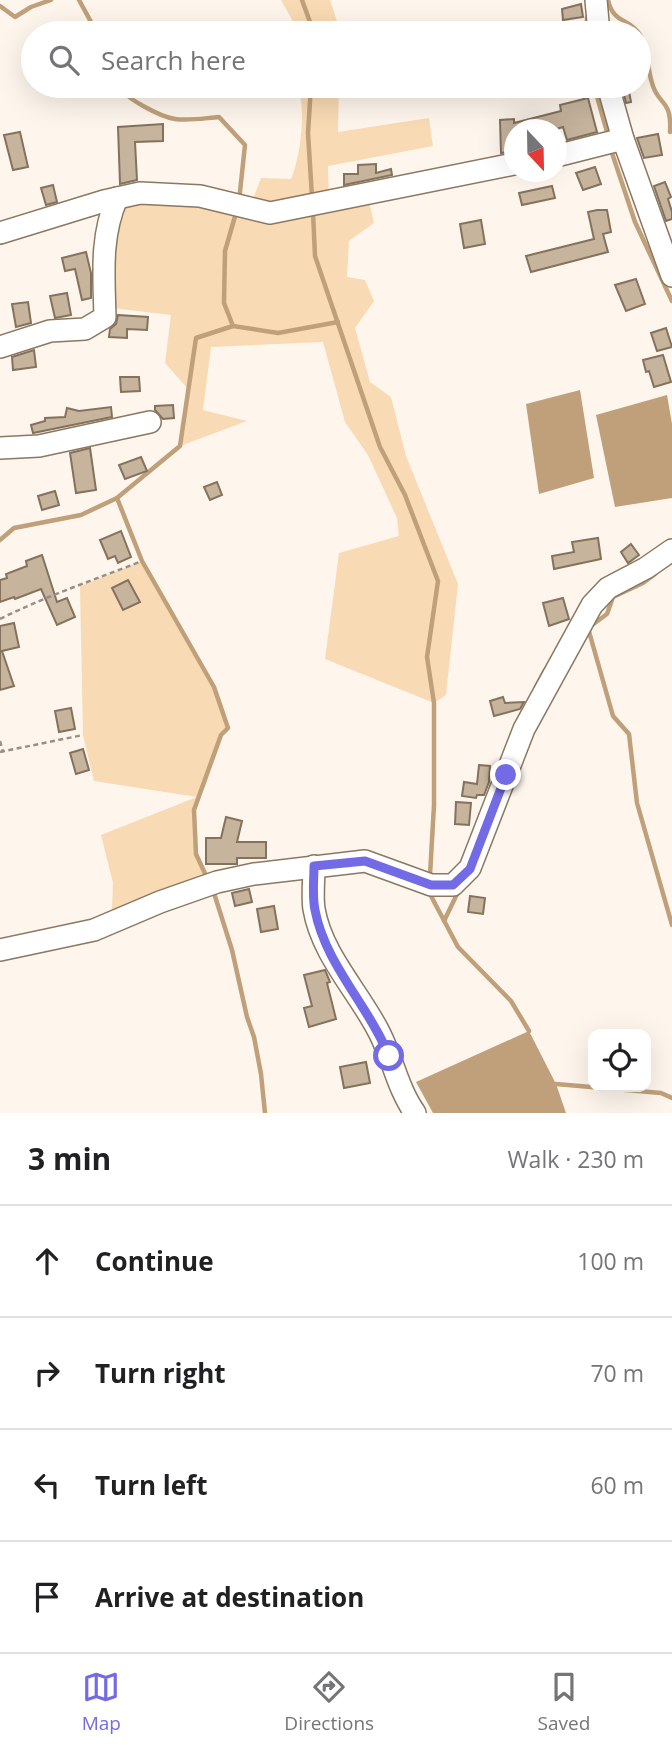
<!DOCTYPE html>
<html lang="en">
<head>
<meta charset="utf-8">
<style>
  body { margin:0; font-family:"Open Sans",sans-serif; background:#f6f6f6; color:#202124 }
  .controls { position:absolute; right:21px; bottom:21px; display:grid; overflow:hidden; border-radius:14px; box-shadow:0 7px 28px #0002 }
  .controls button { width:63px; height:63px; display:grid; place-items:center; padding:0; border:0; border-bottom:2px solid #e0e0e0; background:#fff; color:#202124; font:35px sans-serif }
  .compass { position:absolute; left:504px; top:119px; width:63px; height:63px; border-radius:50%; background:#fff; box-shadow:0 7px 28px #0002; rotate:158deg }
  .stop { position:absolute; width:21px; height:21px; margin:-16px; border:5px solid #736be5; border-radius:50%; background:#fff }
  .stop.end { background:#736be5; border-color:#fff; box-shadow:0 2px 7px #0008 }
  .list { margin:0; padding:0; list-style:none }
  h2 { display:flex; justify-content:space-between; align-items:center; height:91px; margin:0; padding:0 28px; font-size:30px }
  h2 small { font-size:23px; font-weight:400; color:#757577 }
  .list li { display:grid; grid-template-columns:46px 1fr auto; gap:21px; align-items:center; box-sizing:border-box; height:112px; padding:0 28px; border-top:2px solid #e0e0e0 }
  .list b { display:block; font-size:26px; white-space:nowrap }
  .list em { font-size:23px; font-style:normal; color:#757577 }
  .icon { flex:none; width:38px; height:38px; fill:none; stroke:currentColor; stroke-width:2; stroke-linecap:round; stroke-linejoin:round }
  .map { position:relative; flex:none; width:672px; height:1113px; overflow:hidden }
  .search { position:absolute; background:#fff; box-shadow:0 7px 28px #0002; left:21px; right:21px; top:21px; height:77px; display:flex; align-items:center; gap:18px; box-sizing:border-box; padding:0 24px; border-radius:38px; color:#757577; font-size:26px }
  .sheet { height:539px; background:#fff }
  nav { display:flex; justify-content:space-around; align-items:center; box-sizing:border-box; height:98px; border-top:2px solid #e0e0e0; background:#fff; font-size:19px; color:#757577 }
  nav a { display:grid; justify-items:center; gap:4px }
  nav .on { color:#736be5 }
  .map>svg:first-child { display:block }
  .green { fill:#f8dab4 }
  .water { fill:#bfa07a }
  .lines { fill:none; stroke-linecap:round; stroke-linejoin:round }
  .stream { stroke:#bfa07a; stroke-width:4.5 }
  .building { fill:#c7b49d; stroke:#84725d; stroke-width:2 }
  .minor-casing { stroke:#8a7862; stroke-width:24 }
  .path { stroke:#989087; stroke-width:2.5; stroke-dasharray:5 3.5; stroke-linecap:butt }
  .minor { stroke:#fff; stroke-width:21 }
  .route { stroke:#736be5; stroke-width:9 }
</style>
</head>
<body>
<div class="map">
<svg width="672" height="1113" viewBox="0 0 672 1113">
  <rect width="100%" height="100%" fill="#fef5ec"/>
  <!-- green -->
  <g class="green">
    <polygon points="281,0 330,0 341,33 293,33 295,25"/>
    <path d="M298 86H339L338 132 429 118 433 146 328 166 329 200 367 193 374 223 349 241 347 277 365 280 374 301 355 328 370 382 391 397 406 456 458 584 446 695 434 703 325 659 339 553 399 536 397 518 368 455 345 422 323 342 211 347 203 410 247 421 180 446 188 389 165 363 171 315 104 307 117 198 250 207 261 178 291 179C301 155 306 111 298 86Z"/>
    <polygon points="142,561 214,687 228,728 220,735 194,810 196,854 208,881 94,930 112,909 113,883 101,835 197,797 94,781 83,735 80,586"/>
  </g>
  <!-- water -->
  <g class="water">
    <polygon points="580,390 594,478 539,494 526,404"/>
    <polygon points="667,395 672,424 672,498 615,507 596,415"/>
    <polygon points="529,1031 556,1084 566,1113 433,1113 416,1082"/>
  </g>
  <g class="lines">
    <!-- stream -->
    <g class="stream">
      <polyline points="79,0 97,33"/>
      <polyline points="302,0 314,33"/>
      <path d="M608 0C613 24 630 18 640 35 648 49 647 68 652 83 658 106 672 98 670 132"/>
      <polyline points="0,6 15,17 31,7 51,0"/>
      <polyline points="587,17 587,33"/>
      <path d="M119 86C124 98 161 117 175 119 189 121 205 118 219 117L245 145 239 201"/>
      <polyline points="311,86 308,133 312,197"/>
      <polyline points="594,86 607,132"/>
      <polyline points="611,150 635,222 672,301"/>
      <polyline points="313,212 315,256 380,447 405,495 438,581 427,657 434,703 434,805 430,875 434,877"/>
      <polyline points="236,213 225,251 224,303 233,326 278,333 338,322"/>
      <polyline points="117,498 142,561 214,687 228,728 221,735 194,810 196,854 208,880"/>
      <polyline points="0,540 14,528 81,515 117,498 180,446 196,338 233,326"/>
      <polyline points="655,574 643,583 613,597 607,614 588,628 613,716 629,734 637,803 672,925"/>
      <polyline points="536,687 545,670"/>
      <polyline points="213,890 232,950 247,1017 254,1037 261,1074 265,1113"/>
      <polyline points="431,896 458,947 511,1001 529,1031"/>
      <polyline points="444,921 459,890"/>
      <polyline points="556,1084 661,1093 672,1098"/>
    </g>
  </g>
  <!-- building -->
  <g class="building">
    <polygon points="581,4 583,17 563,20 562,9"/>
    <polygon points="622,86 628,86 631,102 626,103"/>
    <polygon points="588,98 597,132 567,140 563,127 553,130 514,130 514,151 501,153 500,120 514,119 514,123 561,111 560,105"/>
    <polygon points="163,124 163,141 135,142 137,180 120,184 118,127"/>
    <polygon points="20,132 28,167 13,170 4,135"/>
    <polygon points="658,134 662,155 644,158 637,138"/>
    <polygon points="376,164 376,173 391,169 392,175 344,185 344,174 358,174 358,165"/>
    <polygon points="595,167 601,184 583,190 576,173"/>
    <polygon points="665,182 671,197 668,199 672,212 672,219 666,221 654,186"/>
    <polygon points="53,185 57,202 46,205 41,188"/>
    <polygon points="552,186 555,198 522,205 519,193"/>
    <polygon points="597,210 607,210 611,232 603,234 608,252 531,272 526,256 594,239 588,212"/>
    <polygon points="481,220 485,244 464,248 460,224"/>
    <polygon points="86,252 91,273 91,298 82,300 75,269 65,271 62,258"/>
    <polygon points="636,279 645,304 626,311 615,285"/>
    <polygon points="67,293 71,315 55,318 50,296"/>
    <polygon points="28,302 31,323 16,327 12,304"/>
    <polygon points="118,315 148,317 147,330 127,329 127,338 109,337 110,329 116,324"/>
    <polygon points="666,328 672,347 657,351 651,333"/>
    <polygon points="34,350 36,367 13,370 12,357"/>
    <polygon points="663,355 671,382 654,387 649,371 646,372 643,360"/>
    <polygon points="120,377 139,377 140,391 121,392"/>
    <polygon points="173,405 174,418 163,419 155,410 155,406"/>
    <polygon points="111,407 112,417 33,433 31,425 45,421 45,418 65,417 67,408 79,411"/>
    <polygon points="90,448 96,490 76,493 70,453"/>
    <polygon points="141,457 147,471 125,479 119,465"/>
    <polygon points="217,482 222,495 210,500 204,487"/>
    <polygon points="55,491 59,505 42,510 38,496"/>
    <polygon points="121,531 131,557 118,563 115,556 108,559 100,540"/>
    <polygon points="598,538 601,559 554,569 552,556 574,552 572,542"/>
    <polygon points="631,544 639,555 628,563 621,552"/>
    <polygon points="42,555 57,602 67,598 75,617 57,625 41,589 15,599 14,597 0,602 0,580 7,578 6,574 27,566 26,561"/>
    <polygon points="128,580 140,602 123,610 112,588"/>
    <polygon points="563,598 569,619 549,626 543,603"/>
    <polygon points="14,623 19,647 2,651 14,686 0,690 0,626"/>
    <polygon points="503,697 505,703 524,702 520,709 494,716 490,701"/>
    <polygon points="71,708 75,729 59,732 55,711"/>
    <polygon points="83,749 89,770 76,774 70,753"/>
    <polygon points="479,765 490,766 489,782 484,795 477,795 476,798 462,796 464,782 477,784"/>
    <polygon points="456,802 471,803 469,825 455,824"/>
    <polygon points="226,817 242,821 237,842 266,842 266,858 237,858 237,864 206,864 206,838 221,838"/>
    <polygon points="249,889 252,902 235,906 232,893"/>
    <polygon points="470,896 485,898 483,914 468,912"/>
    <polygon points="274,906 278,929 261,932 257,909"/>
    <polygon points="325,970 330,982 327,983 336,1019 309,1027 304,1008 312,1006 304,975"/>
    <polygon points="366,1062 370,1083 344,1088 340,1067"/>
  </g>
  <g class="lines">
    <defs>
      <g id="minor">
        <polyline points="596,0 599,33"/>
        <polyline points="608,86 623,139 672,276"/>
        <polyline points="556,156 623,139"/>
        <polyline points="0,233 104,201 140,193 200,196 270,213 514,164"/>
        <path d="M0 347 50 331 85 329 105 317C104 276 100 237 117 198"/>
        <polyline points="0,448 39,446 150,422"/>
        <path d="M314 866C314 880 312 896 314 909 322 956 360 993 380 1034 393 1060 398 1089 415 1113"/>
        <polyline points="0,950 94,930 160,902 217,882 254,874 365,861 431,885 453,885 470,868 524,729 592,605 608,588 646,568 672,550"/>
      </g>
    </defs>
    <!-- minor casing -->
    <use href="#minor" class="minor-casing"/>
    <!-- path -->
    <g class="path">
      <path d="M0 619C46 596 94 580 142 561"/>
      <polyline points="0,741 3,752"/>
      <polyline points="0,752 83,735"/>
    </g>
    <!-- minor -->
    <use href="#minor" class="minor"/>
  </g>
  <g class="lines">
    <!-- route -->
    <path class="route" d="M389 1056C369 1006 325 964 315 910 312 896 314 880 314 866L365 861 431 885H453L470 869 506 775"/>
  </g>
</svg>
<div class="controls">
<button><svg class="icon" aria-label="locate" viewBox="0 0 24 24"><circle cx="12" cy="12" r="6"/><path d="M12 2v4M12 18v4M2 12h4M18 12h4"/></svg></button>
</div>
<svg class="compass" viewBox="-18 -18 36 36"><path d="M0-13l5 13h-10z" fill="#e53935"/><path d="M0 13l5-13h-10z" fill="#757577"/></svg>
<div class="stop" style="left:389px;top:1056px"></div>
<div class="stop end" style="left:506px;top:775px"></div>
<div class="search"><svg class="icon" aria-label="search" viewBox="0 0 24 24"><circle cx="10" cy="10" r="6"/><path d="M15 15l6 6"/></svg>Search here</div>
</div>
<section class="sheet">
<h2>3 min<small>Walk · 230 m</small></h2>
<ul class="list">
<li><svg class="icon" aria-label="ahead" viewBox="0 0 24 24"><path d="M12 20V5M6 11l6-6 6 6"/></svg><div><b>Continue</b></div><em>100 m</em></li>
<li><svg class="icon" aria-label="right" viewBox="0 0 24 24"><path d="M7 20v-9h11M14 6l5 5-5 5"/></svg><div><b>Turn right</b></div><em>70 m</em></li>
<li><svg class="icon" aria-label="left" viewBox="0 0 24 24"><path d="M17 20v-9H6M10 6l-5 5 5 5"/></svg><div><b>Turn left</b></div><em>60 m</em></li>
<li><svg class="icon" aria-label="arrive" viewBox="0 0 24 24"><path d="M6 21V4h12l-3 4 3 4H6"/></svg><div><b>Arrive at destination</b></div></li>
</ul>
</section>
<nav>
<a class="on"><svg class="icon" aria-label="map" viewBox="0 0 24 24"><path d="M3 6l6-2 6 2 6-2v14l-6 2-6-2-6 2zM9 4v14M15 6v14"/></svg>Map</a>
<a><svg class="icon" aria-label="directions" viewBox="0 0 24 24"><path d="M12 3l9 9-9 9-9-9zM9 14v-3h6M13 9l2 2-2 2"/></svg>Directions</a>
<a><svg class="icon" aria-label="saved" viewBox="0 0 24 24"><path d="M7 4h10v16l-5-4-5 4z"/></svg>Saved</a>
</nav>
</body>
</html>
